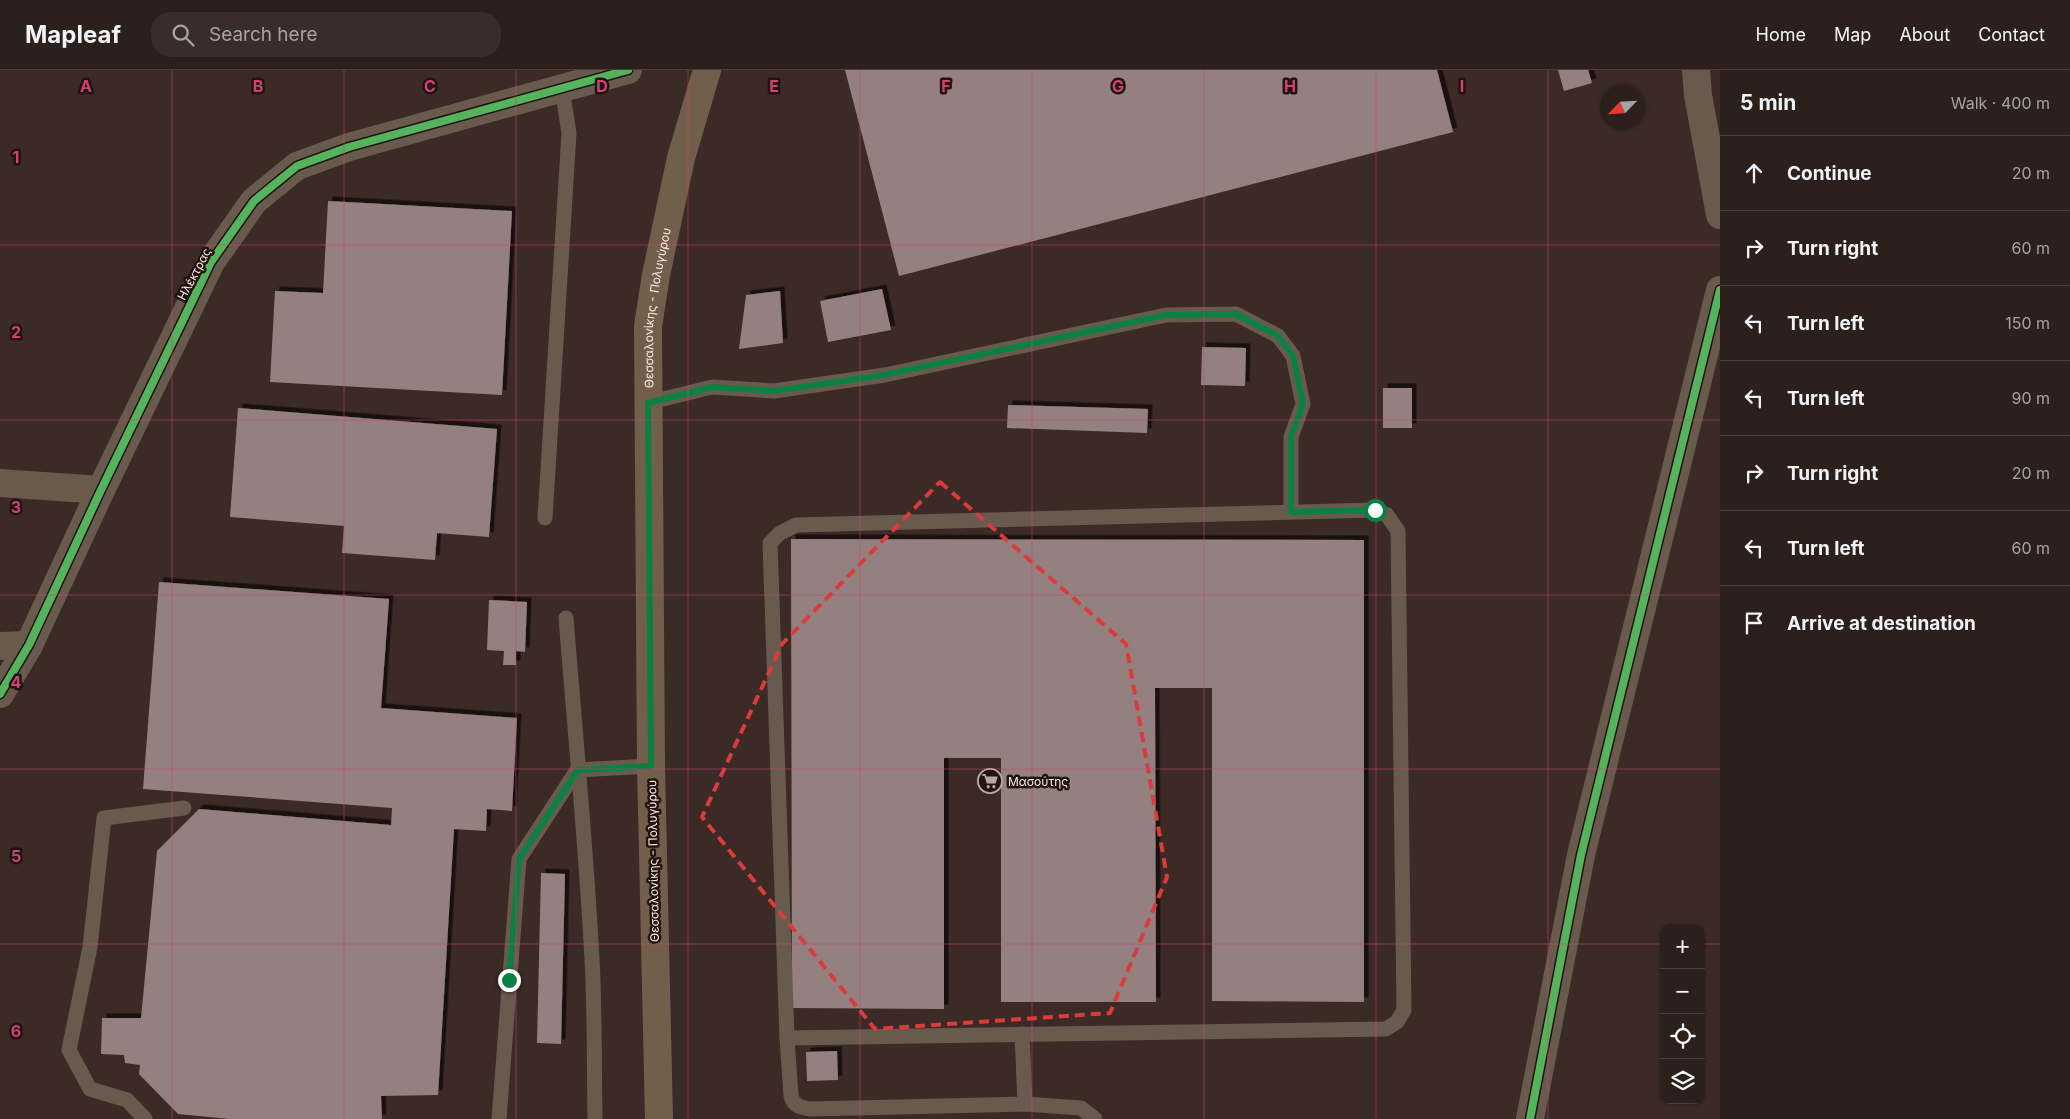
<!DOCTYPE html>
<html lang="en">
<head>
<meta charset="utf-8">
<style>
  body { margin:0; font-family:Inter,sans-serif; background:#382d29; color:#f1f3f6 }
  .controls { position:absolute; right:15px; bottom:15px; display:grid; overflow:hidden; border-radius:10px; box-shadow:0 1px 4px #0004 }
  .controls button { width:45px; height:45px; display:grid; place-items:center; padding:0; border:0; border-bottom:1px solid #483e3b; background:#2c201c; color:#f1f3f6; font:25px sans-serif }
  .compass { position:absolute; left:1600px; top:15px; width:45px; height:45px; border-radius:50%; background:#2c201c; box-shadow:0 1px 4px #0004; rotate:245deg }
  .stop { position:absolute; width:15px; height:15px; margin:-11px; border:4px solid #0b8043; border-radius:50%; background:#fff }
  .stop.end { background:#0b8043; border-color:#fff; box-shadow:0 1px 5px #0008 }
  .list { margin:0; padding:0; list-style:none }
  h2 { display:flex; justify-content:space-between; align-items:center; height:65px; margin:0; padding:0 20px; font-size:21px }
  h2 small { font-size:16px; font-weight:400; color:#a6a3a3 }
  .list li { display:grid; grid-template-columns:32px 1fr auto; gap:15px; align-items:center; box-sizing:border-box; height:75px; padding:0 20px; border-top:1px solid #483e3b }
  .list b { display:block; font-size:19px; white-space:nowrap }
  .list em { font-size:16px; font-style:normal; color:#a6a3a3 }
  .icon { flex:none; width:28px; height:28px; fill:none; stroke:currentColor; stroke-width:2; stroke-linecap:round; stroke-linejoin:round }
  .map { position:relative; flex:none; width:1720px; height:1049px; overflow:hidden }
  header { display:flex; align-items:center; gap:30px; box-sizing:border-box; height:70px; padding:0 25px; background:#2c201c; border-bottom:1px solid #483e3b }
  header strong { font-size:24px }
  nav { display:flex; gap:28px; margin-inline-start:auto; font-size:18px }
  .search { width:350px; height:45px; background:#382d29; display:flex; align-items:center; gap:12px; box-sizing:border-box; padding:0 18px; border-radius:20px; color:#a6a3a3; font-size:19px }
  main { display:flex }
  aside { flex:1; background:#2c201c }
  .map>svg:first-child { display:block }
  .building { fill:#958080; filter:url(#shadow) }
  .lines { fill:none; stroke-linecap:round; stroke-linejoin:round }
  .lane { stroke:#685b4e; stroke-width:15 }
  .street { stroke:#685b4e; stroke-width:28 }
  .primary { stroke:#715f4c; stroke-width:28 }
  .cycleway-casing { stroke:#21130f; stroke-width:11 }
  .cycleway { stroke:#56b35d; stroke-width:8 }
  .route { stroke:#0b8043; stroke-width:6 }
  .marked { fill:none; stroke:#da3b3b; stroke-width:4; stroke-dasharray:10 6; stroke-linejoin:round }
  .grid { fill:none; stroke:#ce4276; stroke-width:1; stroke-opacity:0.55 }
  .labels { text-anchor:middle; dominant-baseline:central; stroke-width:5; stroke-linejoin:round; paint-order:stroke }
  .street-label { font-size:12px; fill:#ffeae4; stroke:#21130f }
  .poi-label { font-size:12px; fill:#ffeae4; stroke:#21130f; text-anchor:start }
  .grid-label { font-size:16px; text-anchor:middle; font-weight:bold; fill:#ce4276; stroke:#21130f; stroke-width:5; stroke-linejoin:round; paint-order:stroke }
</style>
</head>
<body>
<header>
<strong>Mapleaf</strong>
<div class="search"><svg class="icon" aria-label="search" viewBox="0 0 24 24"><circle cx="10" cy="10" r="6"/><path d="M15 15l6 6"/></svg>Search here</div>
<nav><a>Home</a><a>Map</a><a>About</a><a>Contact</a></nav>
</header>
<main>
<div class="map">
<svg width="1720" height="1049" viewBox="0 0 1720 1049">
  <defs>
    <filter id="shadow"><feDropShadow dx="4.5" dy="-4.5" stdDeviation="0" flood-color="#0009"/></filter>
  </defs>
  <rect width="100%" height="100%" fill="#3b2a25"/>
  <!-- building -->
  <g class="building">
    <polygon points="845,0 1437,0 1453,62 899,206"/>
    <polygon points="1558,0 1588,0 1592,13 1564,21"/>
    <polygon points="328,131 512,141 502,325 270,312 275,221 323,223"/>
    <polygon points="882,219 891,260 828,272 820,231"/>
    <polygon points="780,221 783,273 739,279 746,225"/>
    <polygon points="1202,277 1246,278 1245,316 1201,315"/>
    <rect x="1383" y="318" width="29" height="40"/>
    <polygon points="1008,335 1148,339 1147,363 1007,358"/>
    <polygon points="238,338 497,359 489,467 437,463 435,490 342,483 344,456 230,447"/>
    <polygon points="791,469 1364,470 1364,932 1212,931 1212,618 1155,618 1156,932 1001,932 1001,688 944,688 944,939 792,938"/>
    <polygon points="159,512 389,529 381,638 517,648 512,741 487,739 486,761 454,759 438,1025 381,1026 382,1049 230,1049 178,1044 139,1004 140,995 125,993 124,985 101,984 102,948 141,948 157,781 199,739 391,755 392,738 143,719"/>
    <polygon points="489,530 527,532 525,582 516,581 516,595 503,595 504,581 487,580"/>
    <polygon points="541,803 565,804 561,974 537,973"/>
    <polygon points="837,981 838,1010 807,1011 806,982"/>
  </g>
  <g class="lines">
    <!-- lane -->
    <g class="lane">
      <polyline points="647,333 712,317 774,321 885,305 1166,245 1236,244 1278,266 1293,286 1303,334 1291,367 1291,442"/>
      <polygon points="1375,440 1387,445 1398,461 1404,940 1397,952 1386,959 787,968 770,473 780,463 796,455"/>
      <polyline points="545,448 569,63 562,19"/>
      <path d="M566 548C575 662 586 775 592 889 595 942 594 996 595 1049"/>
      <polyline points="1022,964 1025,1034"/>
      <path d="M787 968 791 1026C794 1036 799 1037 810 1039L1025 1034 1081 1038 1095 1049"/>
      <polyline points="145,1049 127,1030 90,1019 69,980 90,877 104,748 184,738"/>
      <polyline points="499,1049 519,789 577,700 651,696"/>
    </g>
    <!-- street -->
    <g class="street">
      <polyline points="1696,0 1698,25 1720,145"/>
      <polyline points="0,413 101,420"/>
      <polyline points="0,576 29,575"/>
      <polyline points="0,624 29,575 101,420 211,192 254,131 297,96 349,77 628,0"/>
      <polyline points="1530,1049 1581,785 1720,220"/>
    </g>
    <!-- primary -->
    <path class="primary" id="s1" d="M659 1049 651 696 648 256 656 205 681 88 707 0"/>
    <defs>
      <g id="cycleway">
        <polyline points="0,624 29,575 101,420 211,192 254,131 297,96 349,77 628,0"/>
        <polyline points="1530,1049 1581,785 1720,220"/>
      </g>
    </defs>
    <!-- cycleway casing -->
    <use href="#cycleway" class="cycleway-casing"/>
    <!-- cycleway -->
    <use href="#cycleway" class="cycleway"/>
  </g>
  <g class="lines">
    <!-- route -->
    <polyline class="route" points="509,910 519,789 578,700 651,696 648,333 712,317 774,321 884,305 1166,245 1236,244 1278,266 1293,286 1303,334 1291,367 1291,442 1375,440"/>
  </g>
  <!-- marked area -->
  <path class="marked" d="M940 412 1126 574 1167 807 1110 943 875 959 702 747 782 574Z"/>
  <!-- grid -->
  <path class="grid" d="M172 0V1049M344 0V1049M516 0V1049M688 0V1049M860 0V1049M1032 0V1049M1204 0V1049M1376 0V1049M1548 0V1049M0 175H1720M0 350H1720M0 525H1720M0 699H1720M0 874H1664M1701 874H1720"/>
  <!-- icons -->
  <defs>
    <symbol id="supermarket-ring" viewBox="-11 -11 22 22"><circle r="9.5" fill="#21130f" stroke="#baa7a1" stroke-width="1.5"/><path d="M-6-5.5h2.5l.6 2H6L4.5 2H-2.5L-4.4-4H-6ZM-1.5 3.2a1.3 1.3 0 1 0 .1 0ZM3 3.2a1.3 1.3 0 1 0 .1 0Z" fill="#baa7a1"/></symbol>
  </defs>
  <g fill-rule="evenodd">
    <use href="#supermarket-ring" x="976" y="697" width="28" height="28"/>
  </g>
  <g class="labels">
    <!-- street labels -->
    <g class="street-label">
      <text transform="translate(194 204) rotate(-62)">Ηλέκτρας</text>
      <text stroke="none"><textPath href="#s1" startOffset="812">Θεσσαλονίκης - Πολυγύρου</textPath></text>
      <text transform="translate(653 791) rotate(-91)">Θεσσαλονίκης - Πολυγύρου</text>
    </g>
    <!-- poi labels -->
    <g class="poi-label">
      <text x="1008" y="711">Μασούτης</text>
    </g>
  </g>
  <g class="grid-label">
    <text x="86" y="22">A</text>
    <text x="258" y="22">B</text>
    <text x="430" y="22">C</text>
    <text x="602" y="22">D</text>
    <text x="774" y="22">E</text>
    <text x="946" y="22">F</text>
    <text x="1118" y="22">G</text>
    <text x="1290" y="22">H</text>
    <text x="1462" y="22">I</text>
    <text x="16" y="93">1</text>
    <text x="16" y="268">2</text>
    <text x="16" y="443">3</text>
    <text x="16" y="618">4</text>
    <text x="16" y="792">5</text>
    <text x="16" y="967">6</text>
  </g>
</svg>
<div class="controls">
<button>+</button>
<button>−</button>
<button><svg class="icon" aria-label="locate" viewBox="0 0 24 24"><circle cx="12" cy="12" r="6"/><path d="M12 2v4M12 18v4M2 12h4M18 12h4"/></svg></button>
<button><svg class="icon" aria-label="layers" viewBox="0 0 24 24"><path d="M12 4l9 5-9 5-9-5zM3 14l9 5 9-5"/></svg></button>
</div>
<svg class="compass" viewBox="-18 -18 36 36"><path d="M0-13l5 13h-10z" fill="#e53935"/><path d="M0 13l5-13h-10z" fill="#a6a3a3"/></svg>
<div class="stop" style="left:1375px;top:440px"></div>
<div class="stop end" style="left:509px;top:910px"></div>
</div>
<aside>
<h2>5 min<small>Walk · 400 m</small></h2>
<ul class="list">
<li><svg class="icon" aria-label="ahead" viewBox="0 0 24 24"><path d="M12 20V5M6 11l6-6 6 6"/></svg><div><b>Continue</b></div><em>20 m</em></li>
<li><svg class="icon" aria-label="right" viewBox="0 0 24 24"><path d="M7 20v-9h11M14 6l5 5-5 5"/></svg><div><b>Turn right</b></div><em>60 m</em></li>
<li><svg class="icon" aria-label="left" viewBox="0 0 24 24"><path d="M17 20v-9H6M10 6l-5 5 5 5"/></svg><div><b>Turn left</b></div><em>150 m</em></li>
<li><svg class="icon" aria-label="left" viewBox="0 0 24 24"><path d="M17 20v-9H6M10 6l-5 5 5 5"/></svg><div><b>Turn left</b></div><em>90 m</em></li>
<li><svg class="icon" aria-label="right" viewBox="0 0 24 24"><path d="M7 20v-9h11M14 6l5 5-5 5"/></svg><div><b>Turn right</b></div><em>20 m</em></li>
<li><svg class="icon" aria-label="left" viewBox="0 0 24 24"><path d="M17 20v-9H6M10 6l-5 5 5 5"/></svg><div><b>Turn left</b></div><em>60 m</em></li>
<li><svg class="icon" aria-label="arrive" viewBox="0 0 24 24"><path d="M6 21V4h12l-3 4 3 4H6"/></svg><div><b>Arrive at destination</b></div></li>
</ul>
</aside>
</main>
</body>
</html>
